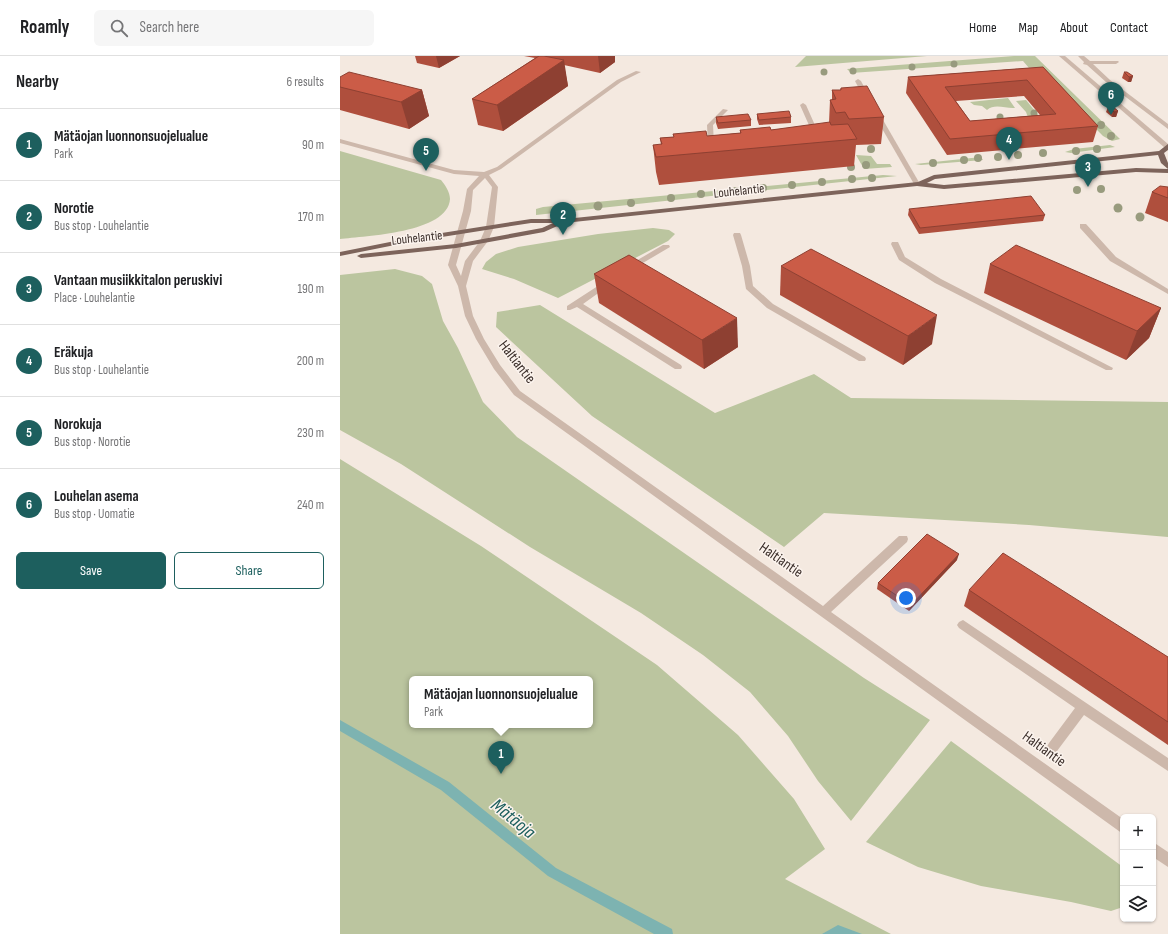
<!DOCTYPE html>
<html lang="en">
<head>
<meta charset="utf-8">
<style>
  body { margin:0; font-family:"Sofia Sans Condensed",sans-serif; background:#f6f6f6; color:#202124 }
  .controls { position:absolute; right:12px; bottom:12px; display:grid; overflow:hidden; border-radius:6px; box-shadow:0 1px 3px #0004 }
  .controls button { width:36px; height:36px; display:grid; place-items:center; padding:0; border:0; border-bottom:1px solid #e0e0e0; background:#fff; color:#202124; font:20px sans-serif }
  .you { position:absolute; left:566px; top:542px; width:14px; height:14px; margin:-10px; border:3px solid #fff; border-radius:50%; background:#1a73e8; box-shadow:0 0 0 6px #1a73e833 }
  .badge { display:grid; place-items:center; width:26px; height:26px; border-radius:50%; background:#1d5f5e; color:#fff; font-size:13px; font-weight:700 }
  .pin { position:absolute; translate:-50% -33px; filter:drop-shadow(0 1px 2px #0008) }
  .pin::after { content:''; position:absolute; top:21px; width:14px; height:12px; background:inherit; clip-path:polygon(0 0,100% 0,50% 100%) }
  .popup { position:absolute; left:69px; top:620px; width:184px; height:52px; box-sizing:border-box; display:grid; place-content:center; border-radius:6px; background:#fff; filter:drop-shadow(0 1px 3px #0005); font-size:13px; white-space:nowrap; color:#757577 }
  .popup b { font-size:15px; color:#202124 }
  .popup::after { content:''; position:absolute; left:50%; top:100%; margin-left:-8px; border:8px solid transparent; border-top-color:#fff }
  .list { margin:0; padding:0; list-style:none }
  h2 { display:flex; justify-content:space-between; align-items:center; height:52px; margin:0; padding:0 16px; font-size:17px }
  h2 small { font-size:13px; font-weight:400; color:#757577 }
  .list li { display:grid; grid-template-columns:26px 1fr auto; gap:12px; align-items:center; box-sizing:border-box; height:72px; padding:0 16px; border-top:1px solid #e0e0e0 }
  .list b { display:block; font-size:15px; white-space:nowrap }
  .list p { margin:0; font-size:13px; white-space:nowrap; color:#757577 }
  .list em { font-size:13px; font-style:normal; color:#757577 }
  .actions { display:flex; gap:8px; padding:12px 16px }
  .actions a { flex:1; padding:9px 0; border:1px solid #1d5f5e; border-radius:6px; text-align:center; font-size:14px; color:#1d5f5e }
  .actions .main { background:#1d5f5e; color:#fff }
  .icon { flex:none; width:22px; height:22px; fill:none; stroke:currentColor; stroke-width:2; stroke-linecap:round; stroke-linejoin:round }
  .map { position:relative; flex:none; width:828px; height:878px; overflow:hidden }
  header { display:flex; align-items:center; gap:24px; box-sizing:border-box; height:56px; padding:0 20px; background:#fff; border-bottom:1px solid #e0e0e0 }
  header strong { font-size:19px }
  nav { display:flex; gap:22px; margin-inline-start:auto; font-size:14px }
  .search { width:280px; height:36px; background:#f6f6f6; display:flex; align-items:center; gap:10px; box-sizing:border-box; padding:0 14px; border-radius:6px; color:#757577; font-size:15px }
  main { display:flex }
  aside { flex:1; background:#fff }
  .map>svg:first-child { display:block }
  .green { fill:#bbc59f; fill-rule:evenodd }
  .water { fill:#7db3b1 }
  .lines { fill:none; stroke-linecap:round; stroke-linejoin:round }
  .stream { fill:#7db3b1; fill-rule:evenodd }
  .minor { fill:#cdb8ab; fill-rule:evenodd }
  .major { fill:#7d645b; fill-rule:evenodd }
  .tree { fill:#989b7e }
  .wall { fill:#af4f3d; fill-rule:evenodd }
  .shaded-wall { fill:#8e4032 }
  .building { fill:#cb5c47; stroke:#8e4032; fill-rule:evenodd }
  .labels { text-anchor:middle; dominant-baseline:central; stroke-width:3; stroke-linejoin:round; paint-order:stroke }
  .far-street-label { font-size:13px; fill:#3b2e2a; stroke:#fbf3ed }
  .street-label { font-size:15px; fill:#3b2e2a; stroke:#fbf3ed }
  .near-water-label { font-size:19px; font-style:italic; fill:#1d5f5e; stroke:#fbf3ed }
</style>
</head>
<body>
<header>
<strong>Roamly</strong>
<div class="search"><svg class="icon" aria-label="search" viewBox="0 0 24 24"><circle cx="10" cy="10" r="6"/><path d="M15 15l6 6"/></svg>Search here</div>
<nav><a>Home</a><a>Map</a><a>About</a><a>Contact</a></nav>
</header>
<main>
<aside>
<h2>Nearby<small>6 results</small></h2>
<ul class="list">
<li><span class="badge">1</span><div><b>Mätäojan luonnonsuojelualue</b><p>Park</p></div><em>90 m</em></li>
<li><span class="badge">2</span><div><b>Norotie</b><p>Bus stop · Louhelantie</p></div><em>170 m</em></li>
<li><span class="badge">3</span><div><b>Vantaan musiikkitalon peruskivi</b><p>Place · Louhelantie</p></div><em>190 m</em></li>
<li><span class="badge">4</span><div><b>Eräkuja</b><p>Bus stop · Louhelantie</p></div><em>200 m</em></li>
<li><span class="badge">5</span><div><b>Norokuja</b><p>Bus stop · Norotie</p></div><em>230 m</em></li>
<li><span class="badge">6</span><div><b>Louhelan asema</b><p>Bus stop · Uomatie</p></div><em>240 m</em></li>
</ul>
<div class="actions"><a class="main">Save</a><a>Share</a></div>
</aside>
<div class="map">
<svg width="828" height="878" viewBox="0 0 828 878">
  <rect width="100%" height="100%" fill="#f4e9e0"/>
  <!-- green -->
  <g class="green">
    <polygon points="466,0 587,0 455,11"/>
    <polygon points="674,0 695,0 780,83 772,85 763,80 700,16 694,11 689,12 683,5 511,17 507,13"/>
    <path d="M668 42 675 52C666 53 655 47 647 54L642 50 634 49 630 46Z"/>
    <polygon points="686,44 704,66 689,64 686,56 676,45"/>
    <polygon points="770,89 775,91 731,97 725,96 734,93"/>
    <path d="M0 95 101 124C105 129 110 136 110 143 108 177 25 180 0 183Z"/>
    <polygon points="516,99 531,100 537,108 550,108 552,111 524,113"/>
    <polygon points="641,101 643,104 581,109 575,108"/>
    <polygon points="543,119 557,120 196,159 196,153 203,151"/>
    <polygon points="313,172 329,174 335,178 328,185 218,242 174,223 142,213 146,206 156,198 178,191 258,178"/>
    <polygon points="55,213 82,220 92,228 103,265 118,292 143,346 177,381 524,622 590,664 511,765 478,725 448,680 410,636 363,599 301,557 190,491 61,408 0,374 0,219"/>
    <polygon points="200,249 375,357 474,318 511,342 828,346 828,481 689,469 484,457 444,491 252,360 156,271 157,256"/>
    <path d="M0 403 141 490 317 609 398 679 454 743 485 793 445 823 551 878H0ZM72 623H250V669H72Z"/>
    <polygon points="611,685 783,811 783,851 771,855 731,846 641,830 578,811 526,786"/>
  </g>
  <!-- water -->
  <polygon class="water" points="498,869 522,878 482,878"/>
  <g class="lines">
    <!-- stream -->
    <polygon class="stream" points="0,664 109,726 216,812 332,873 333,878 314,878 208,820 101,734 0,675"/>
    <!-- minor -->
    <g class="minor">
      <polygon points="719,0 725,0 828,88 828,93 825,92"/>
      <polygon points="738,0 744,0 750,5 778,5 779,6 776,8 753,8 770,24 828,68 828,73 766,26 747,9 743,8 744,6"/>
      <path d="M296 15 301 16 281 26 161 113 149 119 158 131 154 171 148 185 133 205 126 230 133 260 144 283 160 309 180 335 483 550 559 480H567L568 483 567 486 491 556 783 763V778L174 339 154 313 136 283 125 260 118 230 108 209 123 155 127 133 139 120 114 118 0 87V83L114 114 144 116 157 111 277 24ZM145 122 152 131 146 171 140 185 125 205 121 220 116 209 131 155 133 134Z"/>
      <polygon points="518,23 521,25 530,42 529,43 524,42 515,25"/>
      <polygon points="463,47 466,49 478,76 473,82 468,81 472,76 460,49"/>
      <polygon points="383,53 388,54 373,69 374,88 377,90 372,91 368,89 367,69"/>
      <polygon points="534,56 539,57 580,128 579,129 574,128 533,57"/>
      <polygon points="740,168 746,168 776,201 828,233 828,238 770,205 740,172"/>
      <polygon points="394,177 400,177 401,179 410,210 413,230 433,248 525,301 526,303 525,305 519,305 427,252 406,233 402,210 393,179"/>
      <polygon points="552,186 558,186 565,201 601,223 773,312 772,314 766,314 595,227 559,204 551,188"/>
      <polygon points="323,189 329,189 330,191 291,214 285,214 284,212"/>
      <polygon points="264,226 270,226 271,228 243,248 341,309 342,311 341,313 335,313 237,251 230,254 227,254 227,250"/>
      <polygon points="623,564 828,702 828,715 744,659 717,695 713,697 709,695 707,691 709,687 735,652 619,572 617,569 619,566"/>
      <polygon points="813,786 828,796 828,811 813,801"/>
    </g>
    <!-- major -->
    <path class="major" d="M828 88V94L824 97 828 107V117L796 116 604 133 577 130 224 167 204 176 116 192 21 202 17 200 21 198 116 188 202 172 213 167H191L70 186 0 200V196L70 182 191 163H225L578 126 594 119 819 95ZM818 99 821 107 828 113 796 112 604 129 587 127 595 123Z"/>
  </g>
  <!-- trees -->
  <g class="tree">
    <circle cx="614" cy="8" r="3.5"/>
    <circle cx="572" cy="11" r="3.5"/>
    <circle cx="513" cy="15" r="3.5"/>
    <circle cx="484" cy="16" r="3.5"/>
    <circle cx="694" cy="57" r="3.5"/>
    <circle cx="660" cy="61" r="3.5"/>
    <circle cx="761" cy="69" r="4"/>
    <circle cx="771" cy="80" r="4"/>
    <circle cx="531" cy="93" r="4"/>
    <circle cx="757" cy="93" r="4"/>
    <circle cx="736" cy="95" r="4"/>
    <circle cx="703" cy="97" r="4"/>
    <circle cx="678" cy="99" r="4"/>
    <circle cx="658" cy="101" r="4"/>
    <circle cx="638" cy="102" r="4"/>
    <circle cx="624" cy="104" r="4"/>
    <circle cx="593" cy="107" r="4"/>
    <circle cx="526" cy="109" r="4"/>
    <circle cx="511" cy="111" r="4"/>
    <circle cx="532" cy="122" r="4"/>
    <circle cx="512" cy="123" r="4"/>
    <circle cx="482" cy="126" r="4"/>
    <circle cx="452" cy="129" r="4"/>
    <circle cx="423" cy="132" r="4"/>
    <circle cx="761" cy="133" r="4"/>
    <circle cx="737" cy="134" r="4"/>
    <circle cx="396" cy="135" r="4"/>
    <circle cx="361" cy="138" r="4"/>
    <circle cx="331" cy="142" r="4"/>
    <circle cx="291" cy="147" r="4"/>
    <circle cx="258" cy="150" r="4.5"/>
    <circle cx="778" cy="152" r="4.5"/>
    <circle cx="225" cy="153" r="4.5"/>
    <circle cx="800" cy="161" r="4.5"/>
  </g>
  <!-- wall -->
  <g class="wall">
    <polygon points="75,0 120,0 99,12 77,7"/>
    <polygon points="184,0 275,0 275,6 260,17 224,9 228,30 163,75 138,69 132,43 195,2"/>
    <path d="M703 11 758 70 753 86 607 99 566 37 568 21ZM684 40 700 59 630 65 616 45Z"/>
    <polygon points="784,16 793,20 791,26 788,26 782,22"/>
    <polygon points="0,21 82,34 89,60 69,73 0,54"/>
    <polygon points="501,32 544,61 541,88 516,89 514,110 319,129 316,116 313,89 321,89 320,82 334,81 333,78 367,80 400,77 400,74 431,74 489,67 490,44 492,44 492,34 500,34"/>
    <polygon points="768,51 778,55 776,61 772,61 766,56"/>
    <polygon points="417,58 451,61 451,67 419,69 417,63"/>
    <polygon points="376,61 411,64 411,70 378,73 376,67"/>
    <polygon points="828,131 828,166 805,157 812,136"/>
    <polygon points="569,153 705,159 703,165 579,178 568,159"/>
    <polygon points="650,208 821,252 809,282 786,304 644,237"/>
    <polygon points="441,210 592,288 563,309 440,239"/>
    <polygon points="254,218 398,291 364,313 259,247"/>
    <polygon points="617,504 569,555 537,533 538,527"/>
    <polygon points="629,534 828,601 828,689 624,550"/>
  </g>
  <!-- shaded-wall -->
  <g class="shaded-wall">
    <polygon points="96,0 120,0 99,12"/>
    <polygon points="258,0 275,0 275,6 260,17"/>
    <polygon points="224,4 228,30 163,75 157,49"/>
    <polygon points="793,20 791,26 788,26 789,21"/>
    <polygon points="82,34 89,60 69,73 61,46"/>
    <polygon points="778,55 776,61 772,61 774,56"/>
    <polygon points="821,252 809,282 786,304 797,275"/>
    <polygon points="597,259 592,288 563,309 568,280"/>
    <polygon points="397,262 398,291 364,313 362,284"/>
    <polygon points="619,498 617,504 569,555 571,549"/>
  </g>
  <!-- building -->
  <g class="building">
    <polygon points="199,0 204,0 224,4 157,49 132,43"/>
    <path d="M703 11 758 70 610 83 568 21ZM687 24 716 58 630 65 605 31Z"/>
    <polygon points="9,16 82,34 61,46 0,31 0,21"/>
    <polygon points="784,16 787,16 793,20 789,21"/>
    <polygon points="527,30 544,61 509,63 505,56 496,57 490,44 496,43 492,34 501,34 501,32"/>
    <polygon points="772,50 778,55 774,56 768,51"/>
    <polygon points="449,55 451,61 419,64 417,58"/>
    <polygon points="408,58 411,64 378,67 376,61"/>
    <polygon points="490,66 491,69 508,68 517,83 316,101 313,89 322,88 320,82 334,81 333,78 366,75 367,80 401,77 400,74 430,71 431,74"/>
    <polygon points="820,130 828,131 828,142 812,136"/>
    <polygon points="691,140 705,159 580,172 569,153"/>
    <polygon points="676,189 821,252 797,275 650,208"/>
    <polygon points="471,193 597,259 568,280 441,210"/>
    <polygon points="289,199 397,262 362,284 254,218"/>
    <polygon points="587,478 619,498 571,549 538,527"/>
    <polygon points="663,497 828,601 828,666 629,534"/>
  </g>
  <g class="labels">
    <!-- far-street labels -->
    <g class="far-street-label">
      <text transform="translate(399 135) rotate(-6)">Louhelantie</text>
      <text transform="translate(77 182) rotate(-6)">Louhelantie</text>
    </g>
    <!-- street labels -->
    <g class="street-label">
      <text transform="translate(177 306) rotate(52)">Haltiantie</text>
      <text transform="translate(441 504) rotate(35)">Haltiantie</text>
      <text transform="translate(704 693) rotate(36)">Haltiantie</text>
    </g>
    <!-- near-water labels -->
    <g class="near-water-label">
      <text transform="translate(173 763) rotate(39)">Mätäoja</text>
    </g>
  </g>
</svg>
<div class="controls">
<button>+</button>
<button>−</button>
<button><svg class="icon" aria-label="layers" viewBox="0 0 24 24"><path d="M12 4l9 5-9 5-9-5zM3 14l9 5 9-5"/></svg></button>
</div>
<div class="you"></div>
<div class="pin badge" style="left:161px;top:718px">1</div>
<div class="popup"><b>Mätäojan luonnonsuojelualue</b>Park</div>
<div class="pin badge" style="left:223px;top:179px">2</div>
<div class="pin badge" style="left:748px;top:131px">3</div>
<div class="pin badge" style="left:669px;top:104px">4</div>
<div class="pin badge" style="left:86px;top:115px">5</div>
<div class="pin badge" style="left:771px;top:59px">6</div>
</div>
</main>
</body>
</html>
